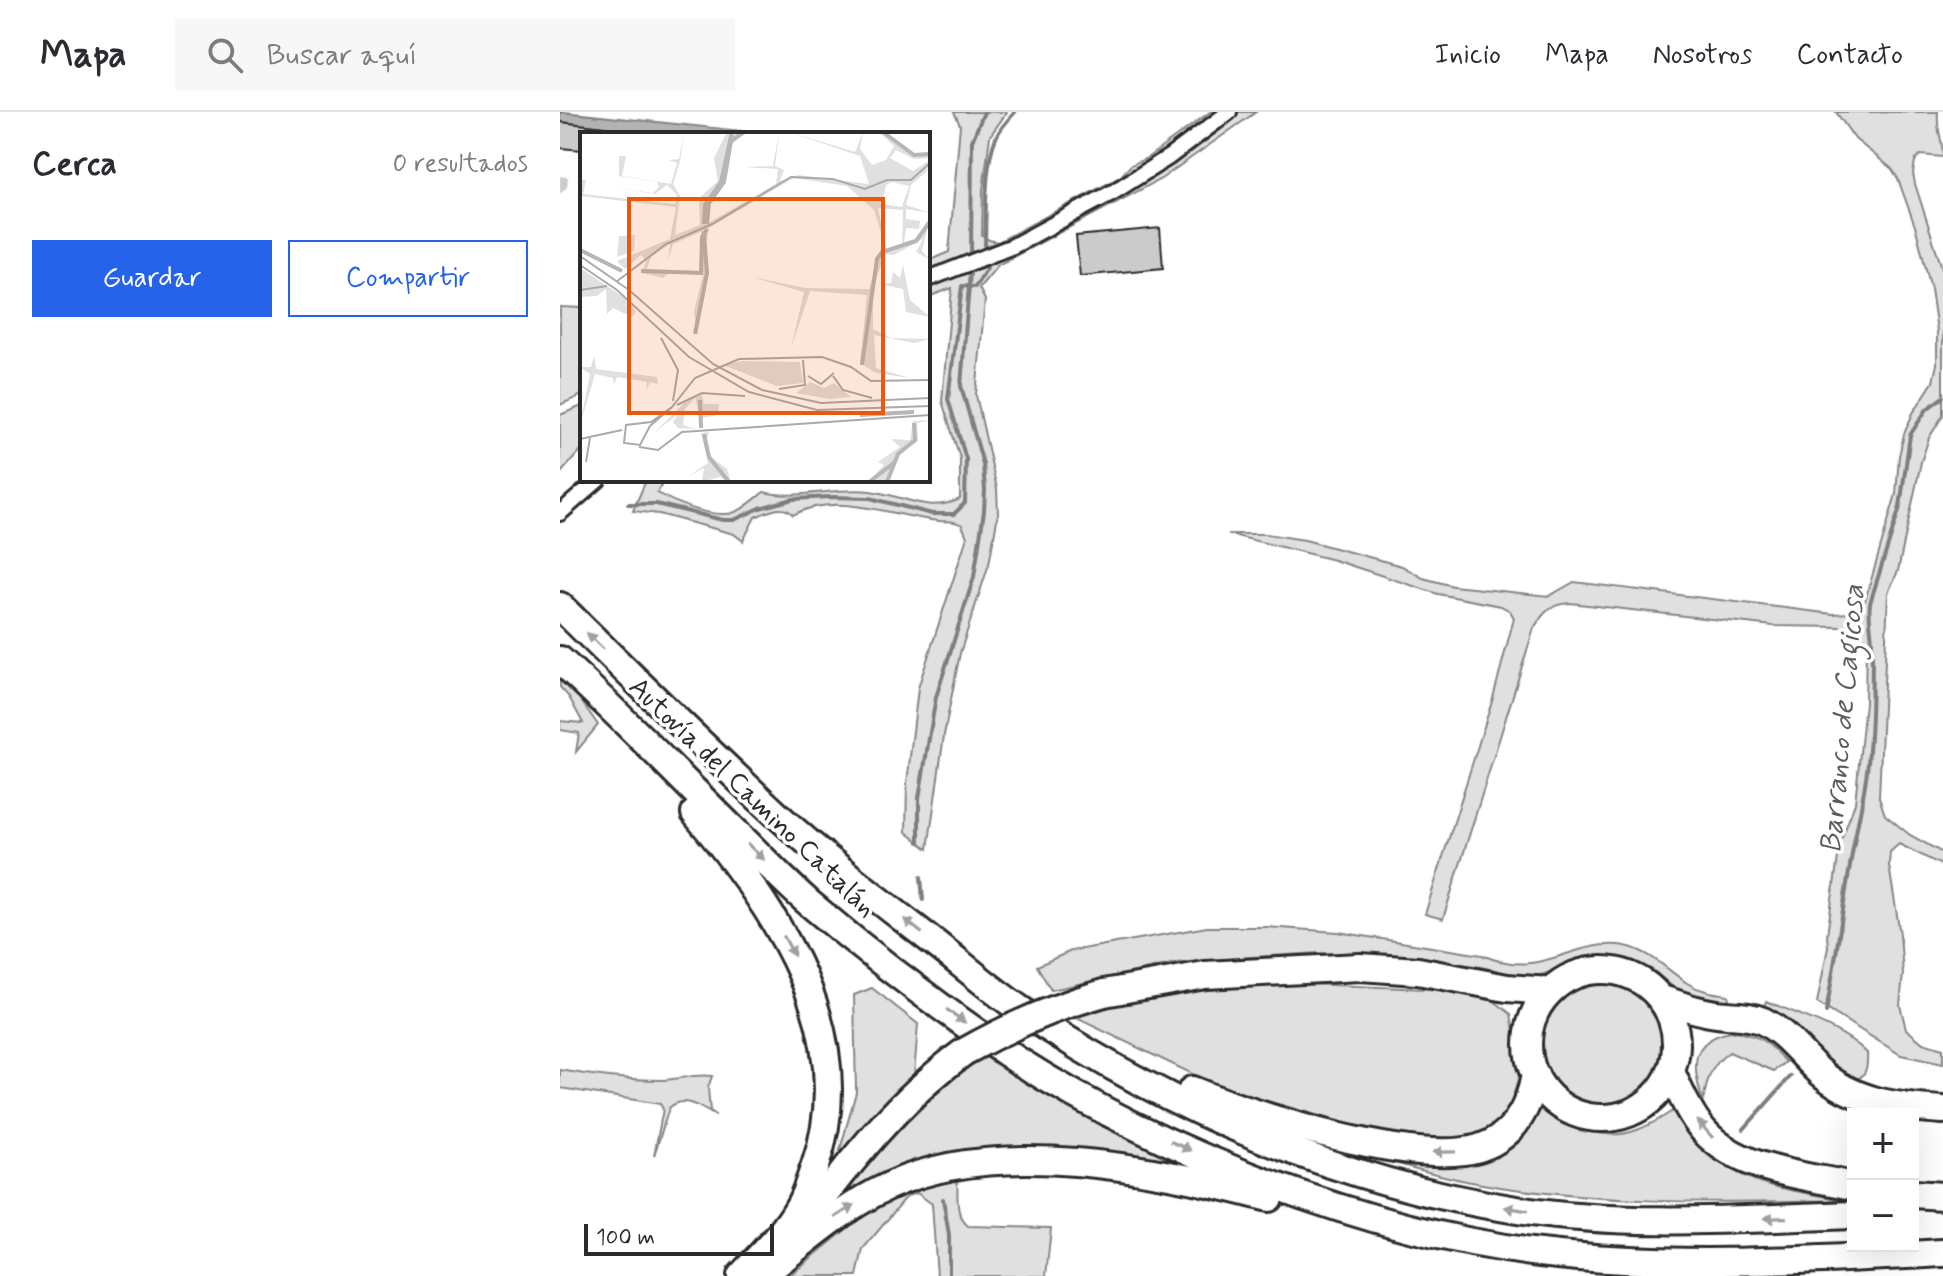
<!DOCTYPE html>
<html lang="es">
<head>
<meta charset="utf-8">
<style>
  body { margin:0; font-family:Mynerve,sans-serif; background:#f7f7f7; color:#2b2b33 }
  .controls { position:absolute; right:24px; bottom:24px; display:grid; overflow:hidden; border-radius:0px; box-shadow:0 8px 32px #0002 }
  .controls button { width:72px; height:72px; display:grid; place-items:center; padding:0; border:0; border-bottom:2px solid #e1e1e2; background:#fff; color:#2b2b33; font:40px sans-serif }
  .scale { position:absolute; left:24px; bottom:20px; width:190px; box-sizing:border-box; padding-left:8px; border:4px solid #2b2b2b; border-top:0; font-size:22px; line-height:28px; white-space:nowrap; color:#2b2b2b; -webkit-text-stroke:6px #fff; paint-order:stroke }
  .list { margin:0; padding:0; list-style:none }
  h2 { display:flex; justify-content:space-between; align-items:center; height:104px; margin:0; padding:0 32px; font-size:34px }
  h2 small { font-size:26px; font-weight:400; color:#7c7c81 }
  .actions { display:flex; gap:16px; padding:24px 32px }
  .actions a { flex:1; padding:18px 0; border:2px solid #2563eb; border-radius:0px; text-align:center; font-size:28px; color:#2563eb }
  .actions .main { background:#2563eb; color:#fff }
  .icon { flex:none; width:44px; height:44px; fill:none; stroke:currentColor; stroke-width:2; stroke-linecap:round; stroke-linejoin:round }
  .map { position:relative; flex:none; width:1383px; height:1164px; overflow:hidden }
  header { display:flex; align-items:center; gap:48px; box-sizing:border-box; height:112px; padding:0 40px; background:#fff; border-bottom:2px solid #e1e1e2 }
  header strong { font-size:38px }
  nav { display:flex; gap:44px; margin-inline-start:auto; font-size:28px }
  .search { width:560px; height:72px; background:#f7f7f7; display:flex; align-items:center; gap:20px; box-sizing:border-box; padding:0 28px; border-radius:0px; color:#7c7c81; font-size:30px }
  main { display:flex }
  aside { flex:1; background:#fff }
  .map>svg:first-child { display:block }
  .green { fill:#e0e0e0; stroke:#868686; stroke-width:2 }
  .shadow { fill:#0003 }
  .lines { fill:none; stroke-linecap:round; stroke-linejoin:round }
  .stream { stroke:#7e7e7e; stroke-width:4 }
  .building { fill:#cbcbcb; stroke:#2b2b2b; stroke-width:2 }
  .street-casing { stroke:#2b2b2b; stroke-width:20 }
  .highway-casing { stroke:#2b2b2b; stroke-width:32 }
  .street { stroke:#fff; stroke-width:14 }
  .highway { stroke:#fff; stroke-width:26 }
  .highway-bridge-casing { stroke:#2b2b2b; stroke-width:32; stroke-linecap:butt }
  .highway-bridge { stroke:#fff; stroke-width:26 }
  .oneway { fill:#a0a0a0 }
  .labels { text-anchor:middle; dominant-baseline:central; stroke-width:7; stroke-linejoin:round; paint-order:stroke }
  .street-label { font-size:28px; fill:#2b2b2b; stroke:#fff }
  .water-label { font-size:30px; font-style:italic; fill:#5c5c5c; stroke:#fff }
  .inset-river { fill:none; stroke:#b6b6b6; stroke-width:4 }
  .inset-road { fill:none; stroke:#aaa; stroke-width:2 }
  .view { fill:#e8590c; fill-opacity:0.15; stroke:#e8590c; stroke-width:4 }
  .inset-edge { fill:none; stroke:#2b2b2b; stroke-width:4 }
</style>
</head>
<body>
<header>
<strong>Mapa</strong>
<div class="search"><svg class="icon" aria-label="search" viewBox="0 0 24 24"><circle cx="10" cy="10" r="6"/><path d="M15 15l6 6"/></svg>Buscar aquí</div>
<nav><a>Inicio</a><a>Mapa</a><a>Nosotros</a><a>Contacto</a></nav>
</header>
<main>
<aside>
<h2>Cerca<small>0 resultados</small></h2>
<ul class="list">
</ul>
<div class="actions"><a class="main">Guardar</a><a>Compartir</a></div>
</aside>
<div class="map">
<svg width="1383" height="1164" viewBox="0 0 1383 1164">
  <rect width="100%" height="100%" fill="#fff"/>
  <filter id="ink" filterUnits="userSpaceOnUse"><feTurbulence type="fractalNoise" baseFrequency=".0125" numOctaves="2"/><feDisplacementMap in="SourceGraphic" scale="16" xChannelSelector="R" yChannelSelector="G"/><feConvolveMatrix kernelMatrix="1 2 1 2 8 2 1 2 1" color-interpolation-filters="sRGB"/></filter>
  <g filter="url(#ink)">
    <!-- green -->
    <g class="green">
      <polygon points="0,0 3,0 210,22 108,22 0,10"/>
      <path d="M394 0H447L430 24 423 78 422 123 429 128 438 130 560 65 571 53 587 46 650 0H696L601 67 438 153 419 176 425 188 416 283 437 377 438 402 429 452 400 541 384 623 368 737 346 720 347 671 358 576 407 425 402 413C394 408 387 410 378 409 333 404 276 379 233 403 224 391 207 400 195 405L183 429 174 422 99 402 73 399 86 368H104L97 381C115 391 144 403 165 402 180 402 193 388 204 380 236 388 275 375 310 379 343 383 368 402 400 387V346L382 289 392 176 368 185V149L389 140 400 13Z"/>
      <path d="M1276 0H1378C1376 18 1383 28 1383 45L1360 43 1355 49 1353 61 1355 72 1383 159V303L1369 326 1361 350 1338 459 1328 481 1319 685 1325 703 1350 723 1383 741V754L1339 732 1330 740 1329 754 1340 822 1343 862 1340 893 1346 917 1363 931 1383 937V952L1341 943 1257 891 1268 835 1267 823 1280 731 1295 691 1305 591 1306 530 1297 519 1282 515 1213 514 1010 491C990 492 984 500 974 516L883 807 865 802 933 586 954 506 950 499 941 494 878 482 774 448 668 422H706L745 428 842 454 863 466 893 474 989 484 1014 470 1273 502 1289 501 1305 489 1336 382 1339 344 1344 322 1353 301 1373 270 1377 252V219L1371 177 1356 117 1338 67 1332 57 1295 27Z"/>
      <polygon points="0,195 22,196 22,283 0,293"/>
      <polygon points="22,294 22,337 0,362 0,303"/>
      <polygon points="0,559 38,613 16,640 19,621 0,618 0,609 23,611 9,585 0,575"/>
      <path d="M647 815H706L778 820 922 843C980 868 1007 830 1058 833 1086 835 1106 857 1127 871 1140 879 1153 881 1168 883L1170 891 1126 886 1093 858 1072 849 1052 845 1032 848 970 866 916 854 836 845 760 841 691 845 616 851 491 878 477 854 511 839Z"/>
      <polygon points="725,871 912,879 929,885 951,902 961,958 948,1001 927,1020 891,1030 805,1017 687,983 641,966 510,903 617,881"/>
      <circle cx="1042" cy="932" r="61"/>
      <polygon points="312,876 358,912 354,964 277,1049 296,980 294,883"/>
      <path d="M1206 889C1239 903 1281 915 1307 941 1308 957 1305 971 1286 966L1204 896Z"/>
      <path d="M1171 920C1197 921 1210 931 1226 950L1214 959 1169 940C1150 954 1147 968 1143 990 1133 957 1127 928 1171 920Z"/>
      <path d="M428 939 689 1072 411 1039 361 1049 307 1072 276 1094C320 1034 369 984 428 939Z"/>
      <path d="M0 958C34 964 67 968 102 968 120 968 133 961 152 964L148 976 150 999 156 1004C141 996 124 982 109 996L94 1044 103 997 100 992 0 976Z"/>
      <path d="M983 992C1037 1028 1058 1035 1114 998 1160 1072 1205 1073 1284 1088 1158 1091 1030 1093 906 1069 854 1058 803 1042 752 1027 806 1039 887 1070 938 1042 958 1031 970 1010 983 992Z"/>
      <path d="M397 1064C399 1082 393 1100 408 1114L491 1116 486 1164H377L372 1092 357 1081 347 1084 303 1137 297 1164H229L304 1103 340 1079Z"/>
    </g>
    <!-- shadow -->
    <g class="shadow">
      <polygon points="0,0 198,22 22,22 22,36 0,34"/>
      <polygon points="0,64 8,65 7,75 0,82"/>
      <polygon points="601,116 602,154 518,125 520,123"/>
    </g>
    <g class="lines">
      <!-- stream -->
      <g class="stream">
        <path d="M425 133C426 104 424 44 439 20 443 13 450 6 455 0"/>
        <polyline points="411,142 412,29 424,0"/>
        <polyline points="68,392 96,392 163,408 174,408 200,396 233,387 271,385 310,386 372,402 394,402 405,391 406,347 388,287 402,174 415,175 427,156"/>
        <polyline points="359,730 359,686 376,585 414,465 424,399 425,378 423,352 401,274 410,160"/>
        <polyline points="361,765 363,788"/>
        <path d="M1266 900C1276 847 1283 794 1292 742 1298 707 1307 674 1309 638 1312 604 1312 568 1312 534 1312 519 1308 506 1310 491L1340 395 1350 323 1367 297 1383 285"/>
        <polyline points="1184,1017 1231,964"/>
        <polyline points="383,1087 389,1123 389,1164"/>
      </g>
    </g>
    <!-- building -->
    <g class="building">
      <polygon points="0,10 44,15 44,22 22,22 22,38 0,36"/>
      <polygon points="600,116 603,156 520,164 516,124"/>
    </g>
    <g class="lines">
      <defs>
        <g id="street">
          <polyline points="368,167 453,134 555,79 609,45 669,0"/>
          <polyline points="0,401 38,368"/>
        </g>
        <g id="highway">
          <path d="M0 494C71 564 142 634 216 702 265 747 319 788 372 829 402 852 430 877 461 898 610 998 779 1070 957 1098 1068 1115 1181 1107 1293 1103"/>
          <path d="M0 548C64 606 124 670 186 730 207 751 227 772 249 791 315 847 385 900 457 948 603 1041 809 1120 980 1141 1115 1157 1248 1148 1383 1141"/>
          <path d="M135 701C217 798 301 922 255 1054 250 1067 246 1082 239 1094 224 1121 202 1141 181 1164"/>
          <circle cx="1042" cy="932" r="74"/>
          <polyline points="544,881 645,863 800,855 858,859 947,876 990,879"/>
          <path d="M1102 887C1123 894 1145 902 1167 903 1180 904 1191 904 1203 909 1225 920 1240 941 1258 958 1292 990 1338 995 1383 998"/>
          <path d="M1111 960C1120 980 1130 1003 1144 1019 1180 1059 1244 1063 1293 1074"/>
          <path d="M632 978C695 1004 855 1055 919 1036 954 1025 969 996 975 963"/>
          <polyline points="1353,1082 1383,1084"/>
          <path d="M241 1115C289 1051 339 987 404 940"/>
          <path d="M201 1164C243 1132 282 1095 331 1073 438 1024 600 1057 709 1086"/>
        </g>
      </defs>
      <!-- street casing -->
      <use href="#street" class="street-casing"/>
      <!-- highway casing -->
      <use href="#highway" class="highway-casing"/>
      <!-- street -->
      <use href="#street" class="street"/>
      <!-- highway -->
      <use href="#highway" class="highway"/>
      <defs>
        <path id="highway-bridge" d="M404 940C450 914 494 895 544 881"/>
      </defs>
      <!-- highway-bridge casing -->
      <use href="#highway-bridge" class="highway-bridge-casing"/>
      <!-- highway-bridge -->
      <use href="#highway-bridge" class="highway-bridge"/>
    </g>
    <!-- one-way arrows -->
    <defs><path id="oneway-solid" d="M-6-.8H1V-3.2L6.5 0L1 3.2V.8H-6Z" transform="scale(2)"/></defs>
    <g class="oneway">
      <use href="#oneway-solid" transform="translate(35 529) rotate(-135)"/>
      <use href="#oneway-solid" transform="translate(196 740) rotate(44)"/>
      <use href="#oneway-solid" transform="translate(353 814) rotate(-142)"/>
      <use href="#oneway-solid" transform="translate(229 834) rotate(62)"/>
      <use href="#oneway-solid" transform="translate(396 904) rotate(35)"/>
      <use href="#oneway-solid" transform="translate(1145 1017) rotate(-131)"/>
      <use href="#oneway-solid" transform="translate(621 1034) rotate(24)"/>
      <use href="#oneway-solid" transform="translate(884 1040) rotate(179)"/>
      <use href="#oneway-solid" transform="translate(956 1097) rotate(-171)"/>
      <use href="#oneway-solid" transform="translate(285 1099) rotate(-33)"/>
      <use href="#oneway-solid" transform="translate(1215 1106) rotate(178)"/>
    </g>
  </g>
  <g class="labels">
    <!-- street labels -->
    <g class="street-label">
      <text transform="translate(192 686) rotate(44)">Autovía del Camino Catalán</text>
    </g>
    <!-- water labels -->
    <g class="water-label">
      <text transform="translate(1283 607) rotate(-85)">Barranco de Cagicosa</text>
    </g>
  </g>
  <!-- overview -->
  <g transform="translate(20 20)">
    <rect width="350" height="350" fill="#fff"/>
    <path d="M104 0 100 29 93 52 100 64 95 103 120 93 119 66 138 49 134 26 147 0H166L151 13 144 53 128 72V91L196 52 198 37 164 35 193 34 199 0 195 34 204 38 200 49 218 43 289 52 280 24 209 0 275 20 283 0 280 17 292 33 306 28 314 14 299 0 334 21 350 22V26L334 27 316 18 310 26 333 39 350 28 347 39 331 53 326 73 350 81 326 77V87L340 89 339 97 326 96 324 110 335 107 350 85 342 119 350 128 336 120 343 107 314 123 305 122 293 156V197L311 206 350 207 334 211 294 203 296 236 330 246 296 241 280 231 287 163 230 159 211 216 224 160 172 145 225 156 289 157 302 114 301 100 294 78 267 54 214 46 129 96 125 119 129 141 117 203 114 179 123 143 90 140 83 146 62 141 66 129 61 123 45 137 37 129 90 107 96 75 0 64V47L6 48 3 62 95 72 97 63 87 53 75 62 31 55 73 61 79 55 77 50 39 44V24H46L42 44 91 52 97 31 89 28 99 27ZM312 50 329 54 322 75 302 72 306 53ZM298 76 323 78 322 113 306 117ZM121 100 122 139 67 137 71 125 90 112 88 129 93 112ZM55 103 54 119 37 125 39 104ZM323 133 330 168 350 185 326 180 323 157 299 152 311 151 313 140 320 146ZM0 136 48 168 56 180 52 185 33 176 27 182 26 157 17 164 0 165ZM14 224 16 237 77 245 78 252 70 250 66 259 67 250 37 245 34 253 33 246 15 242 0 293 10 242 0 235H11ZM162 229 220 230 223 251 197 254 143 233ZM230 250 244 256 254 251 271 265 249 267 216 261ZM122 263 124 272H139L138 283 122 286 123 297 115 266 105 277 103 293 116 297 98 296 93 290 98 282 74 301 105 270ZM350 288 337 291 338 309 319 322 308 342 310 350H288L304 333 298 330 320 315 311 307 330 308 333 289ZM129 300 126 310 131 325 147 337 151 350 140 345 122 350 124 336 107 345 128 331 121 301Z" fill="#e0e0e0" fill-rule="evenodd"/>
    <path class="inset-river" d="M303 0 334 23 350 22M124 92 125 73 141 50 152 0M127 92 129 71 144 50 151 9 164 0M0 118 42 139M61 139 121 141 122 105 127 97M115 202 127 141 124 102M282 233 297 127 302 120 336 109 350 90M120 268 121 296M280 283 334 280M124 302 129 325 149 350M289 350 315 330M307 350 318 322 335 308 334 291"/>
    <path class="inset-road" d="M0 124 49 158 133 232 182 258 241 271 350 266M0 133 37 158 109 225 169 260 237 278 350 274M36 150 86 112 132 92 211 45 253 47 285 57 307 48H331L350 31M0 158 27 154M81 206 98 238 93 269M228 244 241 252 254 241M253 244 263 258 292 266M199 257 225 253 223 228M97 273 122 261 165 264M92 275 71 290 46 293 44 311 60 313 70 294 92 275 115 246 159 227 242 225 271 235 291 249 350 248M0 307 42 298M59 315 78 318 102 300 350 283M6 330 10 306"/>
    <path class="view" d="M49 67H303V281H49Z"/>
    <rect width="350" height="350" class="inset-edge"/>
  </g>
</svg>
<div class="controls">
<button>+</button>
<button>−</button>
</div>
<div class="scale">100 m</div>
</div>
</main>
</body>
</html>
